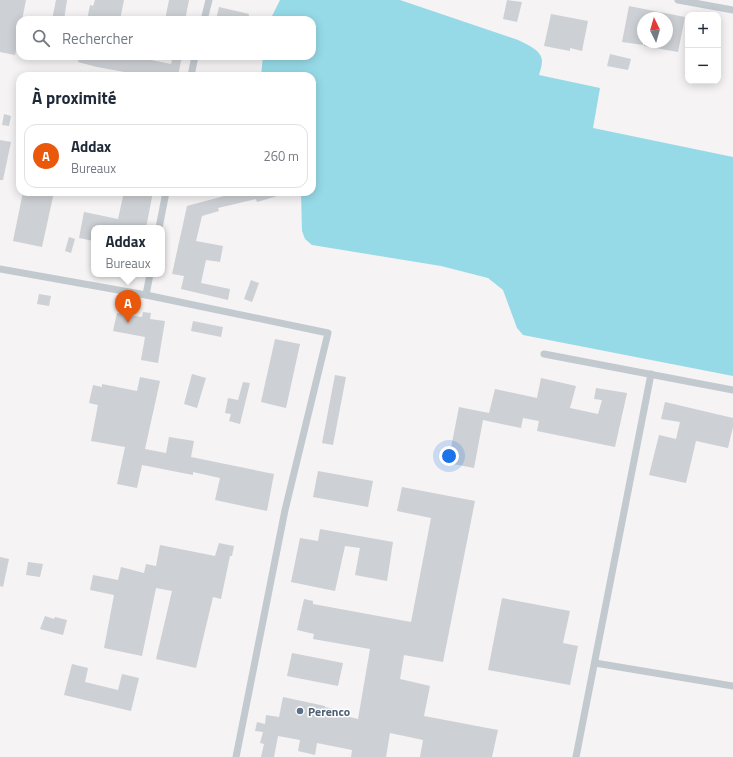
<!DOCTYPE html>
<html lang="fr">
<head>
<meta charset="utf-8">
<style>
  body { margin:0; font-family:"Titillium Web",sans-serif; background:#f2f2f3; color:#1f2937 }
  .controls { position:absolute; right:12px; top:12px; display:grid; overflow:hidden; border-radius:8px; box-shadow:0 2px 10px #0003 }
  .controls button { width:36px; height:36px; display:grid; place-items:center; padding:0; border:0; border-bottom:1px solid #e0e1e3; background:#fff; color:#1f2937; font:20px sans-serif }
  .compass { position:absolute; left:637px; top:12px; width:36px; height:36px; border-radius:50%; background:#fff; box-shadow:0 2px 10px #0003; rotate:355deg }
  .you { position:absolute; left:449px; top:456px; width:14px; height:14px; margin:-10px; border:3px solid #fff; border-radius:50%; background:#1a73e8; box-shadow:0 0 0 6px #1a73e833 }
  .badge { display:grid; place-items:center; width:26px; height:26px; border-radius:50%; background:#ea580c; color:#fff; font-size:13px; font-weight:700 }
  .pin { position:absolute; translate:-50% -33px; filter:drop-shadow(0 1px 2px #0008) }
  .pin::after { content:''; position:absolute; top:21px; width:14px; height:12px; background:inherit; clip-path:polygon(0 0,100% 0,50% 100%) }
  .popup { position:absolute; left:91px; top:225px; width:74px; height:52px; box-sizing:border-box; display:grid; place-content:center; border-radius:8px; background:#fff; filter:drop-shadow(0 1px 3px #0005); font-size:13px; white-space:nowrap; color:#747a83 }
  .popup b { font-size:15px; color:#1f2937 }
  .popup::after { content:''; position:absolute; left:50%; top:100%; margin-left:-8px; border:8px solid transparent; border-top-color:#fff }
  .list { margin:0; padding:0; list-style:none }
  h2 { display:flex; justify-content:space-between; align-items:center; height:52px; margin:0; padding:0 16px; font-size:17px }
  h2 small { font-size:13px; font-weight:400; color:#747a83 }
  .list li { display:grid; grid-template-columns:26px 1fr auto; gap:12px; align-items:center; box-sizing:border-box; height:64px; margin:0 8px 8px; padding:0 8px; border:1px solid #e0e1e3; border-radius:12px }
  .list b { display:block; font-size:15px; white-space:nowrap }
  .list p { margin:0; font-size:13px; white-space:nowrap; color:#747a83 }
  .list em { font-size:13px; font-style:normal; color:#747a83 }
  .icon { flex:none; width:22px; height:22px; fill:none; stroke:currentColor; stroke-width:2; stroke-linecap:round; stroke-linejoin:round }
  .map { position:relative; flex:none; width:733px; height:757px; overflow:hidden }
  .search { position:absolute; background:#fff; box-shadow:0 2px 10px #0003; left:16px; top:16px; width:300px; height:44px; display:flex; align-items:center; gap:10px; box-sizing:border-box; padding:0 14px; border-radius:12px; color:#747a83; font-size:15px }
  .panel { position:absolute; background:#fff; box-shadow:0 2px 10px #0003; left:16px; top:72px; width:300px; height:124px; border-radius:12px }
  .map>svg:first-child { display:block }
  .water { fill:#96dae7 }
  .building { fill:#cdd0d4 }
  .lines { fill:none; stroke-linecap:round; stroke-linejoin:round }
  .street { stroke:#c2cad0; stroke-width:7 }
  .service-dot { fill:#5c6f8a; stroke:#fff; stroke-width:1.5 }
  .labels { text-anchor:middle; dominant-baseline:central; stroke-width:3; stroke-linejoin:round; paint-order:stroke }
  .service-label { font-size:12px; font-weight:bold; fill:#4e5e75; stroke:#fff; text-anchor:start }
</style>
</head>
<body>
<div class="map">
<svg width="733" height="757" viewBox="0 0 733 757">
  <rect width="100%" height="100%" fill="#f5f3f3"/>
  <!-- water -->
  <path class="water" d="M280 0H400L518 40C526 44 542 50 542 61 542 66 540 71 539 75L600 88 593 128 733 157V376L523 335 517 328 503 290 488 278 441 266 312 245 305 239 302 231 301 192H312V76H261L263 56H312V20H270Z"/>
  <!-- building -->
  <g class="building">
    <polygon points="0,0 26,0 22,20 20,20 20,31 15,55 0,52"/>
    <polygon points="56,0 67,0 64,20 52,20"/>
    <polygon points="95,0 124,0 120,20 87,20 90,5 93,6"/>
    <polygon points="169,0 189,0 185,20 165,20"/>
    <polygon points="507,0 522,2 517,22 503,19"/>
    <polygon points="629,6 685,17 678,52 644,46 644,42 667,42 667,18 643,18 643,45 622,42"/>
    <polygon points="219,7 249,14 248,20 216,20"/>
    <polygon points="551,14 588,21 582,51 570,48 570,51 544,46"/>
    <polygon points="610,54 631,59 628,70 607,66"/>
    <polygon points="79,56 131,56 171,64 173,56 182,56 178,76 146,76 97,67 78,62"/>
    <polygon points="4,114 11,116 9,126 2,125"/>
    <polygon points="0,140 11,142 3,180 0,180"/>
    <polygon points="23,192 54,192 42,247 13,241"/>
    <polygon points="124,192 153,192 146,228 94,228 94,241 79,238 84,212 118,219"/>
    <polygon points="223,192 284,192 284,194 257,202 256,199 218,208 219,211 202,216 196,241 223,246 220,262 206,260 201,283 230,289 228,300 181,289 184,276 172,274 187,206 224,196"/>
    <polygon points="69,237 75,239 71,253 65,251"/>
    <polygon points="251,280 259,283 252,302 244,299"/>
    <polygon points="39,294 51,296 49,306 37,304"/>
    <polygon points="143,312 151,313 150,319 165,321 158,363 141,360 145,337 113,331 117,313 142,317"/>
    <polygon points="193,321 223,327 221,337 191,331"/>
    <polygon points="275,339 300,344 286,408 261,402"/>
    <polygon points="192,374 206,378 197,408 184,404"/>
    <polygon points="335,375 346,377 333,445 322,443"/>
    <polygon points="140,377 160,381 145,449 166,453 169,437 194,441 191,457 274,474 267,511 215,500 220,478 193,472 193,475 142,465 137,488 117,484 125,447 91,441 98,405 89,403 93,385 102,387 102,384 137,391"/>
    <polygon points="541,378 576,386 570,408 598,414 602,400 594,399 596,388 627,393 615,447 537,431 539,421 523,418 521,428 483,420 474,468 448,463 459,407 489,413 495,389 537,398"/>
    <polygon points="243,382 250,383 240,424 229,421 231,414 225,413 228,398 238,400"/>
    <polygon points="665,402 733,418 733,427 728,448 696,441 686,483 649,475 659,435 676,439 680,422 661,419"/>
    <polygon points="318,471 373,481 368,507 313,497"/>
    <polygon points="402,487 475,501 443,662 404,655 400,679 430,686 424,716 498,730 492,757 420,757 423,740 390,733 386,757 351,757 352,750 317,743 315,755 298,751 300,740 278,736 274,757 261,757 264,744 260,743 263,732 255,731 257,722 265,724 266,715 279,717 283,697 325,706 325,707 338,710 337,714 358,719 370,649 313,639 314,634 297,630 304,599 313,601 313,604 411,622 431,518 397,511"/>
    <polygon points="320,529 393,542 387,581 355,575 360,548 345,546 335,591 291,582 300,538 318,541"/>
    <polygon points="219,543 234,546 232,556 230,556 221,599 213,597 196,668 156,659 172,591 156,588 142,656 104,648 114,595 90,590 93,575 118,580 121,567 144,573 146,564 156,566 160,545 215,556"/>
    <polygon points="0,557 9,559 3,587 0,586"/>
    <polygon points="28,562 43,564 40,577 26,575"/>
    <polygon points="502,598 570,611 563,643 578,646 570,685 488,670"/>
    <polygon points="45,616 54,619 55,617 67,620 63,635 40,629"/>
    <polygon points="292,653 343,663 338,686 287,676"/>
    <polygon points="72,664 88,668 85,682 118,690 122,674 139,678 131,711 64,695"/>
  </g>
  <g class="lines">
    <!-- street -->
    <g class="street">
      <polyline points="678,0 733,10"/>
      <polyline points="204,20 209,0"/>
      <polyline points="191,76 195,56"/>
      <polyline points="159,228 166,192"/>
      <polyline points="0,269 146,295 328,333 285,510 236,757"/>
      <polyline points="146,295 150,274"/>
      <polyline points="544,354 733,390"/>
      <polyline points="595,663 733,686"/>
      <polyline points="576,757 651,374"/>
    </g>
  </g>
  <!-- markers -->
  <circle class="service-dot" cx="300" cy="711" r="4"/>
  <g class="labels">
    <!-- service labels -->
    <g class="service-label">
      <text x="308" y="711">Perenco</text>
    </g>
  </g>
</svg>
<div class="controls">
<button>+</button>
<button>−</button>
</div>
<svg class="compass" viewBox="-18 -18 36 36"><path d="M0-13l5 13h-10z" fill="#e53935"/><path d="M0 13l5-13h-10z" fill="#747a83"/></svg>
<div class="you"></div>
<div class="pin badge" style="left:128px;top:323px">A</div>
<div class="popup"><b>Addax</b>Bureaux</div>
<div class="search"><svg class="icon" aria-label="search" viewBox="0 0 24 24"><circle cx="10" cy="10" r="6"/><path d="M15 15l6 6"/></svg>Rechercher</div>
<section class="panel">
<h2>À proximité<small></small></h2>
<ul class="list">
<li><span class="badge">A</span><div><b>Addax</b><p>Bureaux</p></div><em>260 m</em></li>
</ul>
</section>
</div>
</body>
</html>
